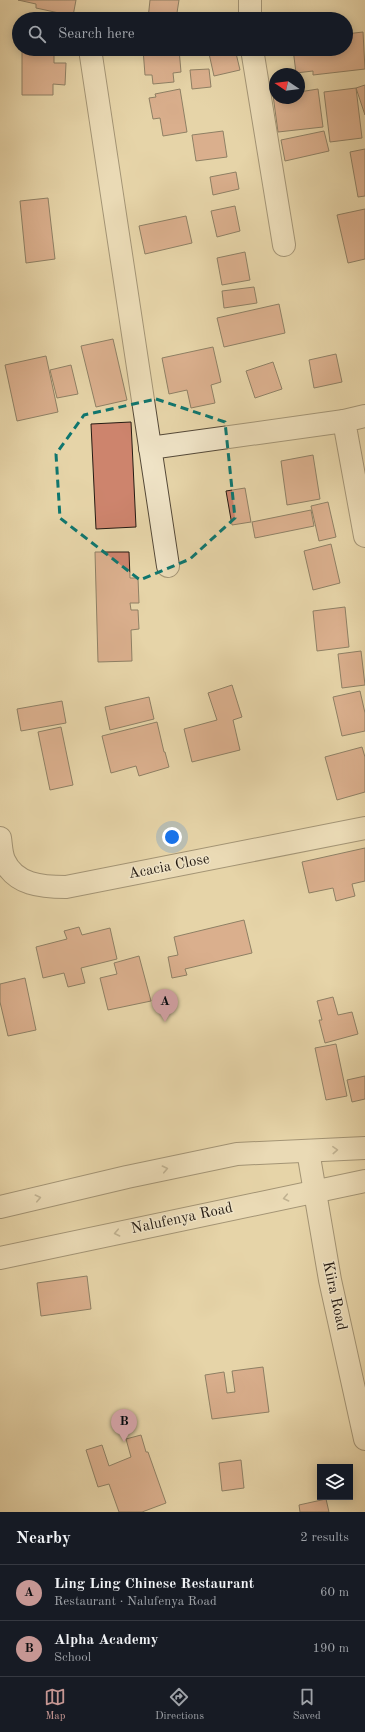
<!DOCTYPE html>
<html lang="en">
<head>
<meta charset="utf-8">
<style>
  body { margin:0; font-family:"Old Standard TT",serif; background:#242831; color:#f1f3f6 }
  .controls { position:absolute; right:12px; bottom:12px; display:grid; overflow:hidden; border-radius:0px; box-shadow:0 2px 10px #0003 }
  .controls button { width:36px; height:36px; display:grid; place-items:center; padding:0; border:0; border-bottom:1px solid #363941; background:#171b24; color:#f1f3f6; font:20px sans-serif }
  .compass { position:absolute; left:269px; top:68px; width:36px; height:36px; border-radius:50%; background:#171b24; box-shadow:0 2px 10px #0003; rotate:283deg }
  .you { position:absolute; left:172px; top:837px; width:14px; height:14px; margin:-10px; border:3px solid #fff; border-radius:50%; background:#1a73e8; box-shadow:0 0 0 6px #1a73e833 }
  .badge { display:grid; place-items:center; width:26px; height:26px; border-radius:50%; background:#c59692; color:#111; font-size:13px; font-weight:700 }
  .pin { position:absolute; translate:-50% -33px; filter:drop-shadow(0 1px 2px #0008) }
  .pin::after { content:''; position:absolute; top:21px; width:14px; height:12px; background:inherit; clip-path:polygon(0 0,100% 0,50% 100%) }
  .list { margin:0; padding:0; list-style:none }
  h2 { display:flex; justify-content:space-between; align-items:center; height:52px; margin:0; padding:0 16px; font-size:17px }
  h2 small { font-size:13px; font-weight:400; color:#9ea1a6 }
  .list li { display:grid; grid-template-columns:26px 1fr auto; gap:12px; align-items:center; box-sizing:border-box; height:56px; padding:0 16px; border-top:1px solid #363941 }
  .list b { display:block; font-size:15px; white-space:nowrap }
  .list p { margin:0; font-size:13px; white-space:nowrap; color:#9ea1a6 }
  .list em { font-size:13px; font-style:normal; color:#9ea1a6 }
  .icon { flex:none; width:22px; height:22px; fill:none; stroke:currentColor; stroke-width:2; stroke-linecap:round; stroke-linejoin:round }
  .map { position:relative; flex:none; width:365px; height:1512px; overflow:hidden }
  .search { position:absolute; background:#171b24; box-shadow:0 2px 10px #0003; left:12px; right:12px; top:12px; height:44px; display:flex; align-items:center; gap:10px; box-sizing:border-box; padding:0 14px; border-radius:22px; color:#9ea1a6; font-size:15px }
  .sheet { height:164px; background:#171b24 }
  nav { display:flex; justify-content:space-around; align-items:center; box-sizing:border-box; height:56px; border-top:1px solid #363941; background:#171b24; font-size:11px; color:#9ea1a6 }
  nav a { display:grid; justify-items:center; gap:2px }
  nav .on { color:#c59692 }
  .map>svg:first-child { display:block }
  .building { fill:#cd846d; stroke:#251b13 }
  .lines { fill:none; stroke-linecap:round; stroke-linejoin:round }
  .minor-casing { stroke:#554938; stroke-width:24 }
  .minor { stroke:#efe3c6; stroke-width:22 }
  .oneway { stroke:#948975 }
  .marked { fill:none; stroke:#0f766e; stroke-width:3; stroke-dasharray:8 5; stroke-linejoin:round }
  .labels { text-anchor:middle; dominant-baseline:central; stroke-width:3; stroke-linejoin:round; paint-order:stroke }
  .street-label { font-size:15px; fill:#251b13; stroke:#efe3c6 }
</style>
</head>
<body>
<div class="map">
<svg width="365" height="1512" viewBox="0 0 365 1512">
  <rect width="100%" height="100%" fill="#e6d4a8"/>
  <filter id="stains"><feTurbulence type="fractalNoise" baseFrequency=".005" numOctaves="4"/><feColorMatrix values="0 0 0 0 .2 0 0 0 0 .09 0 0 0 0 .02 0 0 0 .5 -.17"/></filter>
  <radialGradient id="worn" r=".72"><stop offset=".6" stop-color="#630" stop-opacity="0"/><stop offset="1" stop-color="#630" stop-opacity=".3"/></radialGradient>
  <!-- building -->
  <g class="building">
    <polygon points="18,0 76,0 73,16 36,8 36,4"/>
    <polygon points="150,0 179,0 176,19 148,19"/>
    <polygon points="363,32 365,69 313,75 313,71 296,73 293,49 346,49 346,34"/>
    <polygon points="22,49 54,49 54,63 66,63 65,85 53,84 53,95 22,95"/>
    <polygon points="143,49 179,49 181,72 173,73 174,82 153,84 152,75 145,75"/>
    <polygon points="208,49 235,49 240,70 214,76"/>
    <polygon points="209,69 211,87 192,89 190,70"/>
    <polygon points="365,85 365,115 356,88"/>
    <polygon points="356,88 362,138 330,142 324,92"/>
    <polygon points="180,89 187,132 163,136 160,118 153,119 149,98 156,97 155,94"/>
    <polygon points="318,89 323,127 278,132 273,95 275,95 275,98 299,98 299,92"/>
    <polygon points="223,131 227,157 196,161 192,135"/>
    <polygon points="324,131 329,151 285,161 281,140"/>
    <polygon points="365,149 365,196 358,197 350,152"/>
    <polygon points="236,172 239,189 213,195 210,177"/>
    <polygon points="48,198 55,259 26,263 20,201"/>
    <polygon points="235,206 240,231 217,237 211,211"/>
    <polygon points="365,209 365,259 348,263 337,215"/>
    <polygon points="186,216 192,243 145,254 139,226"/>
    <polygon points="245,252 250,280 222,285 217,258"/>
    <polygon points="254,287 257,303 224,308 222,291"/>
    <polygon points="279,304 285,333 224,347 217,318"/>
    <polygon points="113,339 127,400 96,407 81,346"/>
    <polygon points="213,347 221,382 211,385 215,403 191,408 187,390 169,394 162,358"/>
    <polygon points="336,354 342,382 314,388 309,360"/>
    <polygon points="46,356 58,412 17,421 5,365"/>
    <polygon points="273,362 282,389 255,398 246,371"/>
    <polygon points="71,365 78,394 57,398 50,370"/>
    <polygon points="131,422 136,527 96,529 91,424"/>
    <polygon points="313,455 320,499 287,505 281,461"/>
    <polygon points="245,488 251,522 232,525 226,491"/>
    <polygon points="328,502 336,537 319,541 311,506"/>
    <polygon points="311,510 314,526 255,538 252,522"/>
    <polygon points="331,544 340,583 313,590 304,551"/>
    <polygon points="95,552 129,552 130,578 138,578 139,603 130,603 131,610 138,610 139,629 131,630 132,661 98,662"/>
    <polygon points="345,607 349,647 317,651 313,611"/>
    <polygon points="361,651 365,685 342,688 338,654"/>
    <polygon points="232,685 242,717 233,720 240,750 192,762 184,729 217,720 208,693"/>
    <polygon points="360,691 365,713 365,731 342,736 333,697"/>
    <polygon points="149,697 154,719 110,730 105,707"/>
    <polygon points="62,701 66,723 21,731 17,709"/>
    <polygon points="157,722 164,752 165,752 169,767 139,776 136,766 111,773 102,736"/>
    <polygon points="61,727 73,785 50,790 38,732"/>
    <polygon points="362,747 365,757 365,792 337,800 325,757"/>
    <polygon points="365,848 365,881 352,884 355,896 336,901 333,888 309,893 302,862"/>
    <polygon points="244,920 252,953 185,969 187,975 172,978 168,957 178,955 174,937"/>
    <polygon points="79,927 82,935 110,928 117,959 81,968 85,983 68,987 64,973 43,978 36,947 67,939 64,931"/>
    <polygon points="139,956 151,1001 108,1010 100,978 117,974 114,963"/>
    <polygon points="25,978 36,1030 8,1036 0,1002 0,984"/>
    <polygon points="333,997 338,1015 352,1012 358,1034 325,1043 319,1020 322,1020 317,1001"/>
    <polygon points="336,1044 347,1096 326,1100 315,1048"/>
    <polygon points="365,1076 365,1099 352,1102 347,1080"/>
    <polygon points="87,1276 91,1309 41,1316 37,1283"/>
    <polygon points="263,1367 269,1412 212,1419 205,1375 224,1372 227,1393 235,1392 232,1371"/>
    <polygon points="141,1435 146,1452 148,1452 166,1503 142,1512 119,1512 109,1484 98,1487 86,1450 102,1445 109,1466 131,1457 126,1439"/>
    <polygon points="241,1460 244,1488 222,1491 219,1463"/>
    <polygon points="326,1499 329,1512 300,1512 299,1505"/>
  </g>
  <g class="lines">
    <defs>
      <g id="minor">
        <polyline points="250,0 250,19"/>
        <polyline points="90,49 168,566"/>
        <polyline points="252,49 284,245"/>
        <polyline points="365,416 344,421 365,536"/>
        <polyline points="150,448 344,421"/>
        <path d="M0 838C1 844 1 853 4 860 15 885 42 887 66 887L365 828"/>
        <polyline points="308,1151 330,1280 365,1439"/>
        <polyline points="0,1207 127,1177 237,1154 365,1148"/>
        <polyline points="0,1258 365,1181"/>
      </g>
    </defs>
    <!-- minor casing -->
    <use href="#minor" class="minor-casing"/>
    <!-- minor -->
    <use href="#minor" class="minor"/>
  </g>
  <!-- one-way arrows -->
  <defs><path id="oneway-chevron" d="M-2-3.5L2.5 0L-2 3.5" fill="none" stroke-width="1.6" stroke-linecap="round" stroke-linejoin="round"/></defs>
  <g class="oneway">
    <use href="#oneway-chevron" transform="translate(335 1150) rotate(-3)"/>
    <use href="#oneway-chevron" transform="translate(165 1169) rotate(-12)"/>
    <use href="#oneway-chevron" transform="translate(38 1198) rotate(-13)"/>
    <use href="#oneway-chevron" transform="translate(286 1198) rotate(168)"/>
    <use href="#oneway-chevron" transform="translate(117 1233) rotate(168)"/>
  </g>
  <!-- marked area -->
  <path d="M0 0H365V1512H0ZM156 399 225 422 235 518 190 559 140 580 60 518 56 454 84 415Z" fill="#e6d4a8" fill-opacity=".55" fill-rule="evenodd"/>
  <path class="marked" d="M156 399 225 422 235 518 190 559 140 580 60 518 56 454 84 415Z"/>
  <g class="labels">
    <!-- street labels -->
    <g class="street-label">
      <text transform="translate(169 867) rotate(-11)">Acacia Close</text>
      <text transform="translate(182 1219) rotate(-12)">Nalufenya Road</text>
      <text transform="translate(334 1296) rotate(78)">Kiira Road</text>
    </g>
  </g>
  <rect width="100%" height="100%" filter="url(#stains)"/>
  <rect width="100%" height="100%" fill="url(#worn)"/>
</svg>
<div class="controls">
<button><svg class="icon" aria-label="layers" viewBox="0 0 24 24"><path d="M12 4l9 5-9 5-9-5zM3 14l9 5 9-5"/></svg></button>
</div>
<svg class="compass" viewBox="-18 -18 36 36"><path d="M0-13l5 13h-10z" fill="#e53935"/><path d="M0 13l5-13h-10z" fill="#9ea1a6"/></svg>
<div class="you"></div>
<div class="pin badge" style="left:165px;top:1022px">A</div>
<div class="pin badge" style="left:124px;top:1442px">B</div>
<div class="search"><svg class="icon" aria-label="search" viewBox="0 0 24 24"><circle cx="10" cy="10" r="6"/><path d="M15 15l6 6"/></svg>Search here</div>
</div>
<section class="sheet">
<h2>Nearby<small>2 results</small></h2>
<ul class="list">
<li><span class="badge">A</span><div><b>Ling Ling Chinese Restaurant</b><p>Restaurant · Nalufenya Road</p></div><em>60 m</em></li>
<li><span class="badge">B</span><div><b>Alpha Academy</b><p>School</p></div><em>190 m</em></li>
</ul>
</section>
<nav>
<a class="on"><svg class="icon" aria-label="map" viewBox="0 0 24 24"><path d="M3 6l6-2 6 2 6-2v14l-6 2-6-2-6 2zM9 4v14M15 6v14"/></svg>Map</a>
<a><svg class="icon" aria-label="directions" viewBox="0 0 24 24"><path d="M12 3l9 9-9 9-9-9zM9 14v-3h6M13 9l2 2-2 2"/></svg>Directions</a>
<a><svg class="icon" aria-label="saved" viewBox="0 0 24 24"><path d="M7 4h10v16l-5-4-5 4z"/></svg>Saved</a>
</nav>
</body>
</html>
